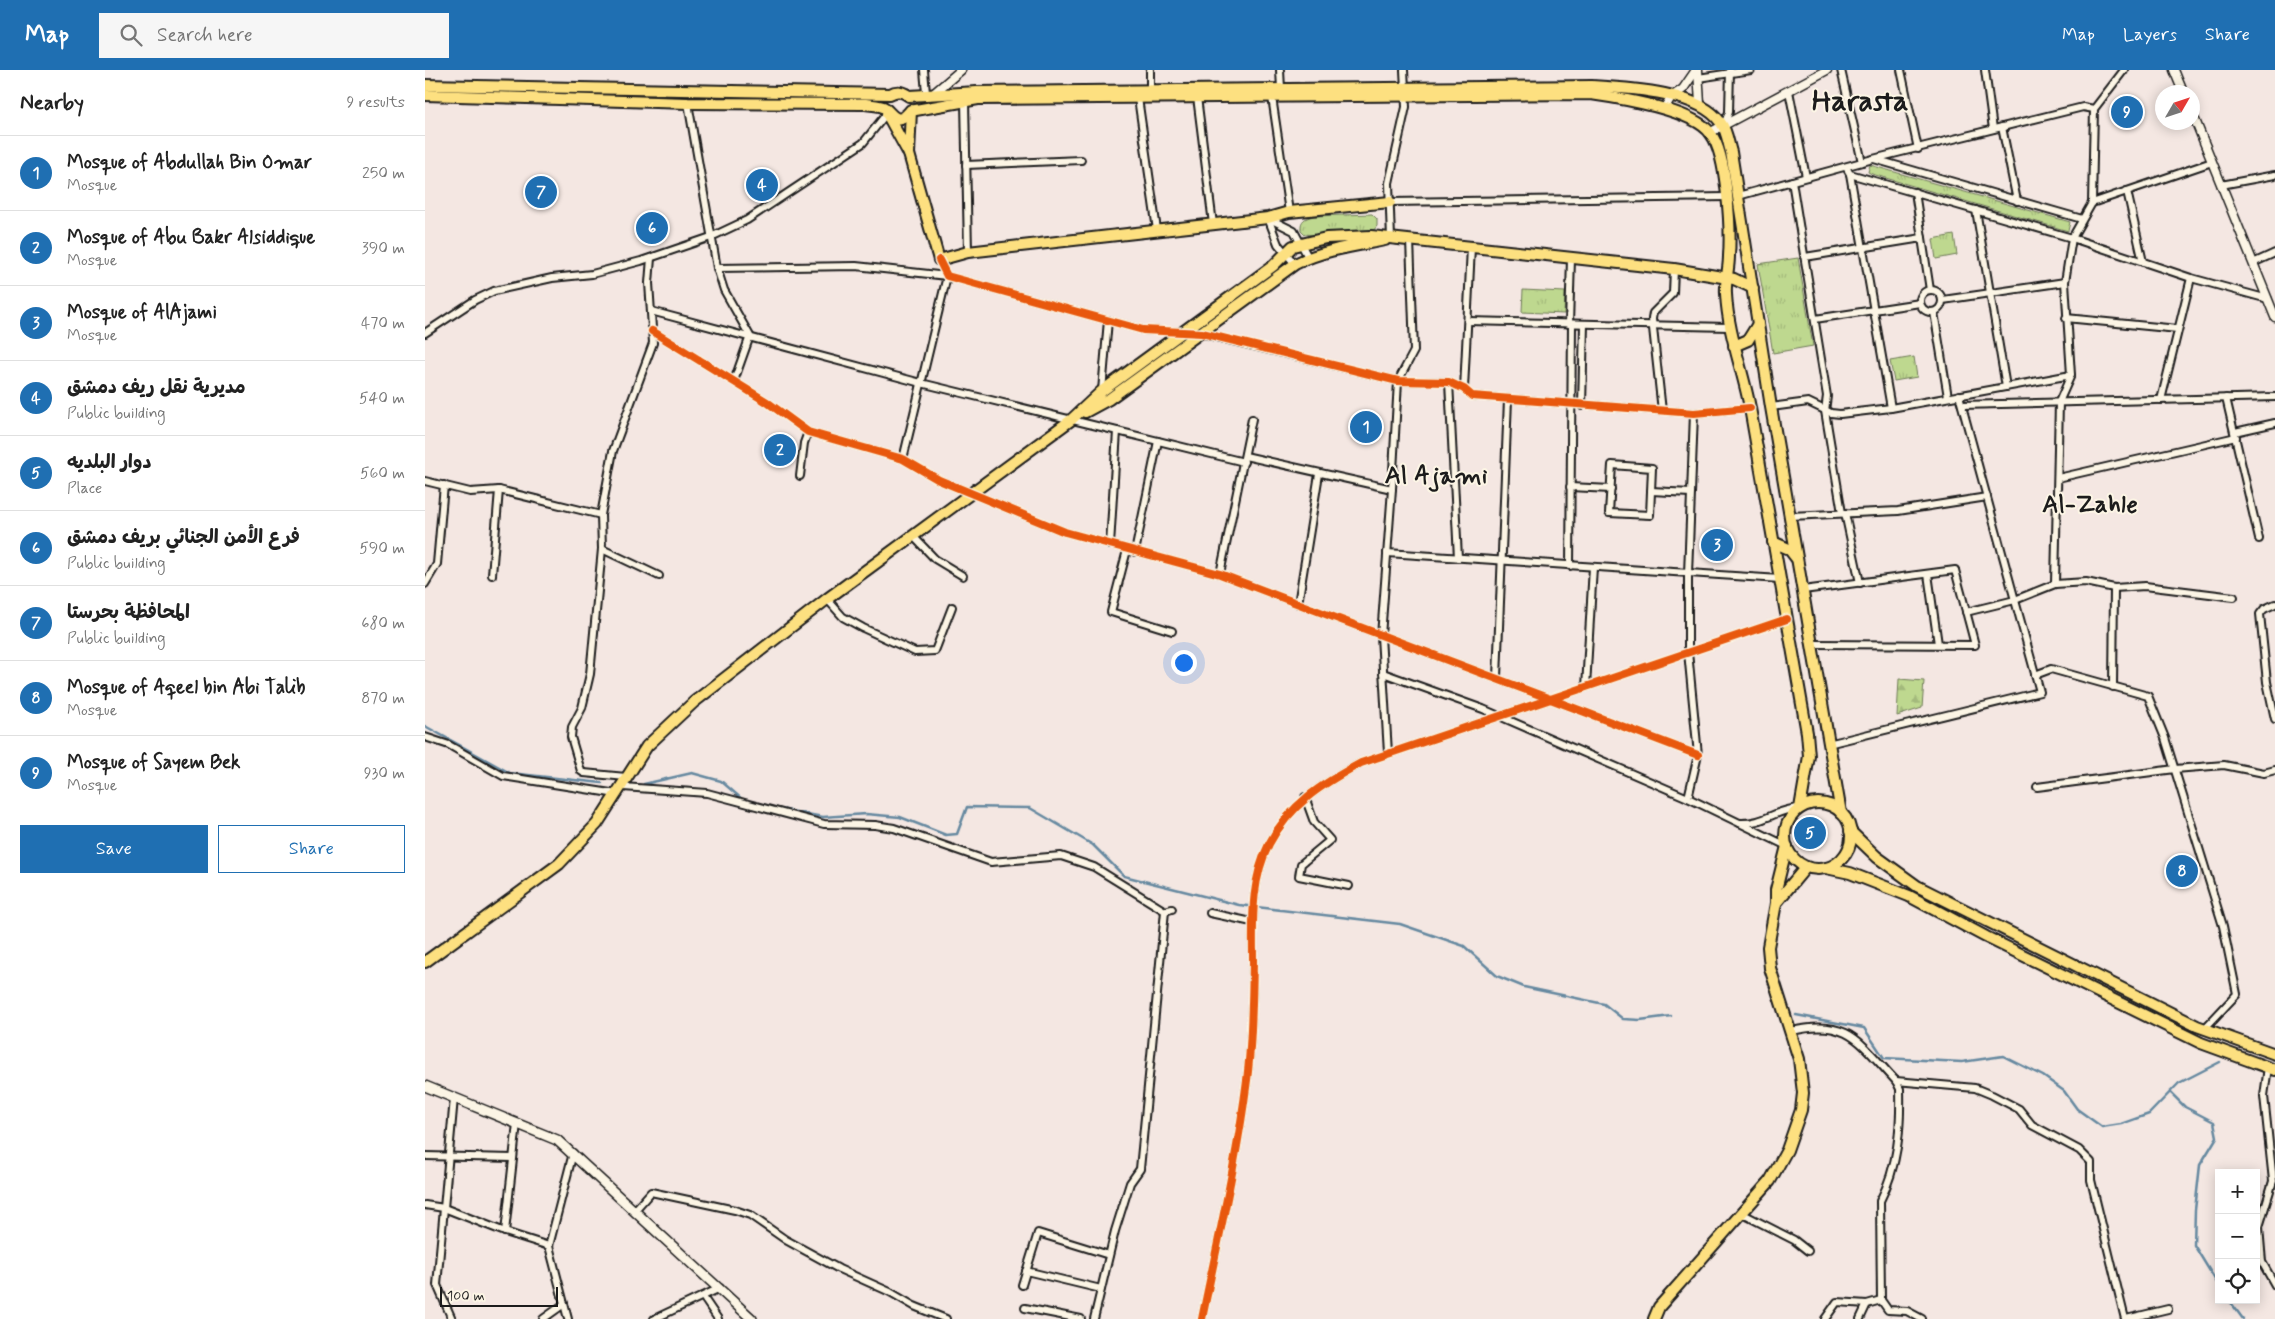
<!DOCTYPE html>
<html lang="en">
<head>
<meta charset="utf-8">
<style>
  body { margin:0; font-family:Mynerve,"Playpen Sans Arabic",sans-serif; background:#f6f6f6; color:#222 }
  .controls { position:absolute; right:15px; bottom:15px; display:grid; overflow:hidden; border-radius:0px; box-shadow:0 2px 12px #0003 }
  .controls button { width:45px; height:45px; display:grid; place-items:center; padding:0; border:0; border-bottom:1px solid #e0e0e0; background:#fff; color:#222; font:25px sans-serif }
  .compass { position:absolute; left:1730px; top:15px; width:45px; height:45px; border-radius:50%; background:#fff; box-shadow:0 2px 12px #0003; rotate:51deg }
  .scale { position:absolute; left:15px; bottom:12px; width:118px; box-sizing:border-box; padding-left:5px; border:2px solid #1c1c1c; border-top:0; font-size:14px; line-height:18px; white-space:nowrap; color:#1c1c1c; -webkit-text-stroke:4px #fcf5e5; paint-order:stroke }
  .you { position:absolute; left:758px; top:592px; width:18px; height:18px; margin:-12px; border:4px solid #fff; border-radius:50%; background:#1a73e8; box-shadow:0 0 0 8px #1a73e833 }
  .badge { display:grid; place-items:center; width:32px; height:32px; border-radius:50%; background:#1f6fb2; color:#fff; font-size:16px; font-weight:700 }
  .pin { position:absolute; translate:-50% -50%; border:2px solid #fff; box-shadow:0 1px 5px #0006 }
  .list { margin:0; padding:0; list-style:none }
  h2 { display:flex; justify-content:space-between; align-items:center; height:65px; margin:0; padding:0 20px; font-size:21px }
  h2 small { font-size:16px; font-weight:400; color:#767676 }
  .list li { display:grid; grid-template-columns:32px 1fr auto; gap:15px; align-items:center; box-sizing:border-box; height:75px; padding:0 20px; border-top:1px solid #e0e0e0 }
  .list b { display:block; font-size:19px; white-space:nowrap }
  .list p { margin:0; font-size:16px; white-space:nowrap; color:#767676 }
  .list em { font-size:16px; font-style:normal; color:#767676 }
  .actions { display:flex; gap:10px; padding:15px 20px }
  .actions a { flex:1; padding:11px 0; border:1px solid #1f6fb2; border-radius:0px; text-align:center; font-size:18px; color:#1f6fb2 }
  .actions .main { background:#1f6fb2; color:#fff }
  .icon { flex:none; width:28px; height:28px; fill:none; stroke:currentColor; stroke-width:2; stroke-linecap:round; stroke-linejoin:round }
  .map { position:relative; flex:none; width:1850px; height:1249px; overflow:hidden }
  header { display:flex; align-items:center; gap:30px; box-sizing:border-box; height:70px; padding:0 25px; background:#1f6fb2; color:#fff }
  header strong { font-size:24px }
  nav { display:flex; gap:28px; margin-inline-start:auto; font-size:18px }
  .search { width:350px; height:45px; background:#f6f6f6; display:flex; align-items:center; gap:12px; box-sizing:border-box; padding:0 18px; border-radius:0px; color:#767676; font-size:19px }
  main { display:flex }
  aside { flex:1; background:#fff }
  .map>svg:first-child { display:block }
  .forest { fill:url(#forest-firs); stroke:#6d7a56 }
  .park { fill:url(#park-tufts); stroke:#6d7a56 }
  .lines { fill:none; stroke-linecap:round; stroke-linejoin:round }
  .stream { stroke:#6689a0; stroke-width:2.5 }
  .minor-casing { stroke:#1c1c1c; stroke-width:10 }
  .tertiary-casing { stroke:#1c1c1c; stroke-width:11 }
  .secondary-casing { stroke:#1c1c1c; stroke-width:12 }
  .primary-casing { stroke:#1c1c1c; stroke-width:14 }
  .minor { stroke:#fcf5e5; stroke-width:6 }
  .tertiary { stroke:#fcf5e5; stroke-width:8 }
  .secondary { stroke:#fcf5e5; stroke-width:9 }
  .primary { stroke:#fde080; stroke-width:10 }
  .cycleway-casing { stroke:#fcf5e5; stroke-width:11 }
  .cycleway { stroke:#e8590c; stroke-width:8 }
  .labels { text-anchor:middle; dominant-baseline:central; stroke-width:4; stroke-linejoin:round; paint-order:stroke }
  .district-label { font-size:25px; font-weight:bold; fill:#1c1c1c; stroke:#fcf5e5 }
  .town-label { font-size:30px; font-weight:bold; fill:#1c1c1c; stroke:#fcf5e5 }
</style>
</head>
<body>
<header>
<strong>Map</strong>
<div class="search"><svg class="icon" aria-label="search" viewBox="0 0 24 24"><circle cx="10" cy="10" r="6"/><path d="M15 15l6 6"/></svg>Search here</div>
<nav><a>Map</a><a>Layers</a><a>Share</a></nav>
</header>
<main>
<aside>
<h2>Nearby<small>9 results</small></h2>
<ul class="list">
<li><span class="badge">1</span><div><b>Mosque of Abdullah Bin Omar</b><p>Mosque</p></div><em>250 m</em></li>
<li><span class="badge">2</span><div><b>Mosque of Abu Bakr Alsiddique</b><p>Mosque</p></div><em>390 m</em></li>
<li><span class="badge">3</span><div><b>Mosque of AlAjami</b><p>Mosque</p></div><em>470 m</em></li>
<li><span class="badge">4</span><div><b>مديرية نقل ريف دمشق</b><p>Public building</p></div><em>540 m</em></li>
<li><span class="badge">5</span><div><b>دوار البلديه</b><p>Place</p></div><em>560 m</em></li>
<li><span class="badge">6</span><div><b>فرع الأمن الجنائي بريف دمشق</b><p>Public building</p></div><em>590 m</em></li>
<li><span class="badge">7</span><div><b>المحافظة بحرستا</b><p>Public building</p></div><em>680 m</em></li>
<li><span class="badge">8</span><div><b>Mosque of Aqeel bin Abi Talib</b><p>Mosque</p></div><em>870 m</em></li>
<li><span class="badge">9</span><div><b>Mosque of Sayem Bek</b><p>Mosque</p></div><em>930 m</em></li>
</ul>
<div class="actions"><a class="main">Save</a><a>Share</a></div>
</aside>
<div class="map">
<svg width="1850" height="1249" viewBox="0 0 1850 1249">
  <defs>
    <pattern id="forest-firs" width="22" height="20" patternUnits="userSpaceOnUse" patternTransform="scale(1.25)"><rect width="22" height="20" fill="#bed88f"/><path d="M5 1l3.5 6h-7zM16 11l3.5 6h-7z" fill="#a3b97b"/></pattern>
    <pattern id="park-tufts" width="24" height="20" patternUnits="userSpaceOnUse" patternTransform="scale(1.25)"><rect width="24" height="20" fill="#bed88f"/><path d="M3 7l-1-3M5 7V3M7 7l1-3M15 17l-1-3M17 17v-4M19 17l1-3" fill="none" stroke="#a3b97b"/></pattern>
  </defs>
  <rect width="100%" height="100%" fill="#f4e7e2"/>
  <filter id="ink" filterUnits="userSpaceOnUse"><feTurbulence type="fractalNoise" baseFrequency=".02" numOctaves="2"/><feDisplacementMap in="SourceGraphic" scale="10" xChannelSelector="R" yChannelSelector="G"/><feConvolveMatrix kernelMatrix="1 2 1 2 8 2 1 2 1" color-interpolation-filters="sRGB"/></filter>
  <g filter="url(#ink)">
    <!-- forest -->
    <polygon class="forest" points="1474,609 1499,611 1497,638 1472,646"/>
    <!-- park -->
    <g class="park">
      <polygon points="1445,95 1645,152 1643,161 1447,104 1443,102"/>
      <path d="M947 144 952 149V156L948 161 889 165 880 164 876 160C875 150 880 148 889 146Z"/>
      <polygon points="1529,165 1532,185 1511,189 1508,169"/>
      <polygon points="1373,188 1388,276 1348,283 1333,194"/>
      <polygon points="1098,220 1140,222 1139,244 1097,242"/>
      <polygon points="1489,287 1492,307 1469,311 1465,291"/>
    </g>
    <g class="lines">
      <!-- stream -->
      <g class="stream">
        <polyline points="0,656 85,703 177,713"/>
        <polyline points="219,714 267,703 296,711 318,730"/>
        <polyline points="350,738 398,747 441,744 475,747 521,765 532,764 542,737 605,738 668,775 699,806 814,835 975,854 1039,876 1072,906 1099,917 1179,934 1198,949 1215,950 1246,946"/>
        <polyline points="1371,945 1439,958 1459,988 1537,992 1578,986 1618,1006 1639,1021 1652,1039 1677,1057 1696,1054 1724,1044 1754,1013 1795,992"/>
        <polyline points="1745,1022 1760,1037 1789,1052 1792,1067 1775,1095 1770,1140 1769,1175 1794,1216"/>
        <polyline points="1804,1230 1818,1249"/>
      </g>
      <defs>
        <g id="minor">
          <polyline points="499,0 501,23"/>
          <polyline points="855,0 856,19"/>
          <polyline points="1416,0 1437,92"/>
          <polyline points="1476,0 1493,79"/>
          <polyline points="1560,0 1568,59"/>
          <polyline points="1273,8 1326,0"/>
          <polyline points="1364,21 1381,107"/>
          <polyline points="725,24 725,0"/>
          <polyline points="772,27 788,154"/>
          <polyline points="847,27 864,142"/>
          <polyline points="713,28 732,160"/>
          <polyline points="540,31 543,182"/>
          <polyline points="263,33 292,198 299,220 325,266 309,311"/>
          <polyline points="1299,55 1304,42 1305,0"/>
          <polyline points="1577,57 1592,131"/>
          <polyline points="1449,89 1657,149"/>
          <polyline points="541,95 656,90"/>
          <polyline points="1421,97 1425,104 1647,168 1766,208 1843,229"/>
          <polyline points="1425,104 1466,338"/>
          <polyline points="1367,111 1402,326 1400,341 1417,443"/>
          <polyline points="1796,115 1850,105"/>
          <polyline points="1702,121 1718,192"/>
          <polyline points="1490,122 1505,220"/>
          <polyline points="1313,126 1448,89 1658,37 1669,39 1699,0"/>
          <polyline points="965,132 1302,127"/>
          <polyline points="1667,133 1787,92"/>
          <polyline points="1551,140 1581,317"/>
          <polyline points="966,169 964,113 981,37 979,0"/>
          <polyline points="1380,187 1497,168"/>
          <polyline points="514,190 522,206 718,260 757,262"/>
          <polyline points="1828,193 1850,183"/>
          <polyline points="870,194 853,174 843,148 869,161 883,187"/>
          <polyline points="292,198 431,196 522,206 478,389"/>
          <circle cx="1506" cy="231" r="11"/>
          <polyline points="1518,230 1640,212"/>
          <polyline points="226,241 496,313 819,392"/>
          <polyline points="1509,242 1523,327"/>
          <polyline points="1641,248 1753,259"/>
          <polyline points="1390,249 1495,233"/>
          <polyline points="1043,251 1304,257"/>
          <polyline points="1144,254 1146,189"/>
          <polyline points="227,261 342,332 383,362 478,389 514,410 640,462 795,504 1273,685"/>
          <polyline points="0,263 50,230 69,221 127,208 167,204 216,191 286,167 322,150 438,73 462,43"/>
          <polyline points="774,263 973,311 1024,312 1039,319 1047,326 1269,343 1325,338"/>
          <polyline points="1024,312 1033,488"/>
          <polyline points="1039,319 1046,177"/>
          <polyline points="677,321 683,250"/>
          <polyline points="1801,328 1834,469"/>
          <polyline points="1736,330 1766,208"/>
          <polyline points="1537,335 1850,327"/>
          <polyline points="1157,336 1159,254"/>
          <polyline points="1346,337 1383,332 1406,343 1415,344 1466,338 1646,305"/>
          <polyline points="1237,341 1227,249 1228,243 1248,223 1249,199"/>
          <polyline points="1810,362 1850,353"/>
          <polyline points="820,386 967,419"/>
          <polygon points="1187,395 1227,398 1225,445 1184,443"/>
          <polyline points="375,406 379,373 383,362"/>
          <polyline points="1633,408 1811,367"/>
          <polyline points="0,411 45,422 74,420 176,445"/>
          <polyline points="1145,417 1186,419"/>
          <polyline points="1226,421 1266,423"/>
          <polyline points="1420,443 1435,513"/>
          <polyline points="1365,446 1473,441 1562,427"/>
          <polyline points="488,466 510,489 538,506"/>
          <polyline points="685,475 692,361"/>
          <polyline points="177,479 234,506"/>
          <polyline points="702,480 686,542 747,561"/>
          <polyline points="710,482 733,371"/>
          <polyline points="962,483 1355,509"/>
          <polyline points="1145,496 1147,254"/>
          <polyline points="795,504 827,349"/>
          <polyline points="1503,504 1513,574"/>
          <polyline points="67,505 74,420"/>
          <polyline points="0,514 12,494 19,415"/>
          <polyline points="1630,514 1634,332 1646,305 1640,212 1647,168 1667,133 1669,39"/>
          <polyline points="1378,520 1530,500 1550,575 1387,574"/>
          <polyline points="402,529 418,547 438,558 490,582 510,581 527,537"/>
          <polyline points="873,534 894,404"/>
          <polyline points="1850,534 1839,539 1835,544 1842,612 1850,649"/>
          <polyline points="1541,542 1590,530 1630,514 1661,512 1689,518 1720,516 1809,527"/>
          <polyline points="958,603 1058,639 1263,728 1362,776"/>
          <polyline points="1610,605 1626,599 1723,626 1740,668 1798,856 1812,924 1779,959"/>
          <polyline points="1072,608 1083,329"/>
          <polyline points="1161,617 1168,497"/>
          <polyline points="1688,617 1689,518"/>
          <polyline points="0,667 24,675 78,706 192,724"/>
          <polyline points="1403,674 1615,622 1534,325"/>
          <polyline points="963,683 956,566 967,419 973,311 989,281 985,170"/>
          <polyline points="201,707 159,703 156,701 146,667 147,657 157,638 165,604 177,479 176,445 188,381 228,273 224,213 226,188"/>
          <polyline points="198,717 282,723 399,754 450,755 469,758 566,792 636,786 669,797 740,841 715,1099 705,1113 690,1161 669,1249"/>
          <polyline points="1612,717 1750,699 1799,695 1839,703 1850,700"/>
          <polyline points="880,727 889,752 905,770 876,794 874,806 924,816"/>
          <polyline points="1263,728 1273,685 1263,582 1263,504 1269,343"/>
          <path d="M1315 753C1340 754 1350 739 1375 738"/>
          <polyline points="740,841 747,839"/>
          <polyline points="785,843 827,852"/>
          <path d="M1367 961C1424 947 1436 974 1471 1011L1475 1019C1476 1058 1473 1096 1455 1131L1456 1230 1463 1240 1482 1241 1497 1249"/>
          <polyline points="1843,997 1839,1026 1848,1111 1834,1157 1837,1192 1850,1215"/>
          <polyline points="1471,1011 1550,1018 1567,1025 1594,1039 1607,1055 1654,1080 1666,1092 1666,1110 1700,1249"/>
          <polyline points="0,1086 88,1088"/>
          <polyline points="0,1135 19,1138 80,1162 124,1176"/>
          <polyline points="210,1140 226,1122 310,1140 325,1145 361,1170 414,1199 465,1222 489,1236 521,1249"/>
          <polyline points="1316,1143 1369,1170 1383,1181"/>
          <polyline points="80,1162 92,1053"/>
          <polyline points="601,1201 676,1219"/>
          <polyline points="597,1215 613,1163 684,1185"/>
          <polyline points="278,1227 293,1249"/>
          <polyline points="600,1238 656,1249"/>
          <polyline points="27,1249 12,1215 29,1028"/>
          <polyline points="118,1249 139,1234"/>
          <polyline points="143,1249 124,1176 148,1083"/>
          <polyline points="229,1249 295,1218"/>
          <path d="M777 1249C793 1170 812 1090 822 1010 827 971 827 932 828 893 828 852 825 812 844 774 865 734 897 714 936 693L1362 549"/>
          <polyline points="1400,1249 1412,1232 1442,1234 1456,1230"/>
          <polyline points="1435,1249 1442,1234"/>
          <polyline points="1701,1249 1743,1239"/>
        </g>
        <g id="tertiary">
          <polyline points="1273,0 1275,34"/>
          <polyline points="1749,0 1758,22"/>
          <polyline points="508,24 536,0"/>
          <polyline points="1239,39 1246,27 1258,19 1271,0"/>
          <polyline points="1768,45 1850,247"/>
          <polyline points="1286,62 1402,0"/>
        </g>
        <polyline id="secondary" points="0,1016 132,1070 327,1249"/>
        <g id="primary">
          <path d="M0 15 465 24C472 20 477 21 484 26L552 22 1167 16C1202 18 1275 21 1296 53 1302 61 1303 73 1306 82L1346 337 1416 743"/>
          <path d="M0 25 263 33 440 34C445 35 456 35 460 38 469 47 473 55 485 41L553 29 1166 24C1194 28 1270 40 1286 64 1302 85 1306 159 1304 186 1304 199 1300 211 1301 224 1303 264 1318 300 1325 338 1344 447 1363 555 1382 663L1384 686 1375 738"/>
          <polyline points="462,44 484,84 486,40"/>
          <polyline points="484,84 514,190 543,182 843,148 864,142 965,132"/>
          <polyline points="1309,276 1323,270 1333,254"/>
          <path d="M660 342 684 329 870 194C898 180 929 176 960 170"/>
          <polyline points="1348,472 1364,479 1371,488"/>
          <circle cx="1393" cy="766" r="33"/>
          <polyline points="1425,761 1452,787 1492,816 1772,956 1850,984"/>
          <polyline points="1401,798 1425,803 1484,826 1561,867 1776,973 1850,1000"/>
          <polyline points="1351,833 1381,797"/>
          <polyline points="0,892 134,794 172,754 222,676 269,632 402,529 646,350 677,321 848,196 868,176 901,168 946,166 1249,199 1309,209 1328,218"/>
          <polyline points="1229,1249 1234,1237 1345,1111 1362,1080 1376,1040 1378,1023 1374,989 1345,898 1343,877 1351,833 1351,820 1362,776"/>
        </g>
      </defs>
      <!-- minor casing -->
      <use href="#minor" class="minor-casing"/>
      <!-- tertiary casing -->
      <use href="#tertiary" class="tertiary-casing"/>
      <!-- secondary casing -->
      <use href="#secondary" class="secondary-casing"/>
      <!-- primary casing -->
      <use href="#primary" class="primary-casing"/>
      <!-- minor -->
      <use href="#minor" class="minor"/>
      <!-- tertiary -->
      <use href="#tertiary" class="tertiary"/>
      <!-- secondary -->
      <use href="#secondary" class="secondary"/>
      <!-- primary -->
      <use href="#primary" class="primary"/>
      <defs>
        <g id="cycleway">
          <polyline points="514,190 522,206 718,260 777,263 973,311 1024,312 1039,319 1047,326 1269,343 1325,338"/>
          <polyline points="227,261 342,332 383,362 478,389 514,410 640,462 795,504 1273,685"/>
          <path d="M777 1249C793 1170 812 1090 822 1010 827 971 827 932 828 893 828 852 825 812 844 774 865 734 897 714 936 693L1362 549"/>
        </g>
      </defs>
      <!-- cycleway casing -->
      <use href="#cycleway" class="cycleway-casing"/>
      <!-- cycleway -->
      <use href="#cycleway" class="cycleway"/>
    </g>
  </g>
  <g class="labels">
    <!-- district labels -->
    <g class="district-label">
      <text x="1011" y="406">Al Ajami</text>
      <text x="1665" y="435">Al-Zahle</text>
    </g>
    <!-- town labels -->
    <g class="town-label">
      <text x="1435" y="31">Harasta</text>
    </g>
  </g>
</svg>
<div class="controls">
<button>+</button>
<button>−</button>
<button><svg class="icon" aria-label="locate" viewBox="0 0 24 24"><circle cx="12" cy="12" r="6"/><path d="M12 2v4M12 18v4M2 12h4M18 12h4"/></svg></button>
</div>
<svg class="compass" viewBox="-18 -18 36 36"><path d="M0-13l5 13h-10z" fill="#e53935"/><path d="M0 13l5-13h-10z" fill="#767676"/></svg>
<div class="scale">100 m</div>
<div class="you"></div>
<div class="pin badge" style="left:941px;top:357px">1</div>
<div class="pin badge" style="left:355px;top:380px">2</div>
<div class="pin badge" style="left:1292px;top:475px">3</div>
<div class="pin badge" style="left:337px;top:115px">4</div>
<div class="pin badge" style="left:1385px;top:763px">5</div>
<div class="pin badge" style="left:227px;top:158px">6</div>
<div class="pin badge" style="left:116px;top:122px">7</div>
<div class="pin badge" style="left:1757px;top:801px">8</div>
<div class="pin badge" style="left:1702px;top:42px">9</div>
</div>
</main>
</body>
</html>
